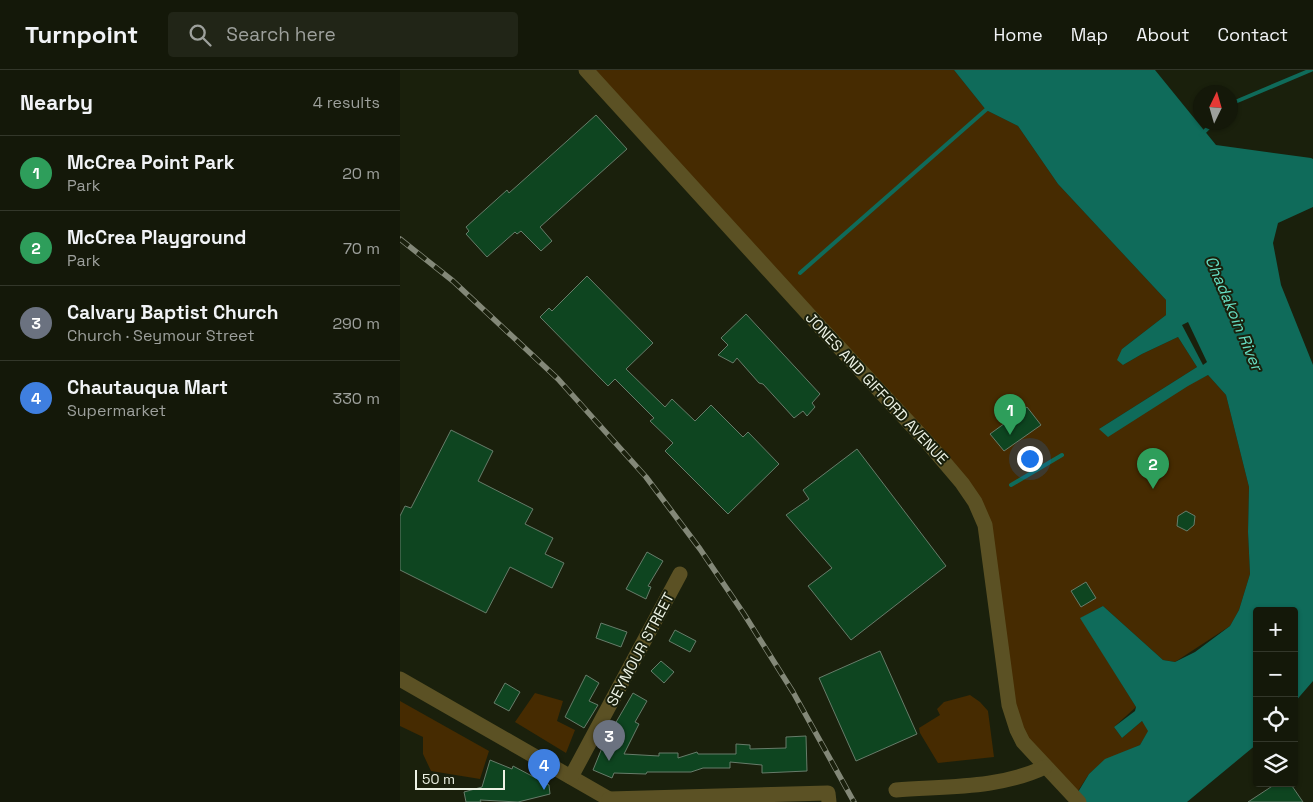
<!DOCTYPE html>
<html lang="en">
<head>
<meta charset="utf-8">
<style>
  body { margin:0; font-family:"Space Grotesk",sans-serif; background:#212517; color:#f1f3f6 }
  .controls { position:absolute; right:15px; bottom:15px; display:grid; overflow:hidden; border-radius:5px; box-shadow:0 1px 4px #0004 }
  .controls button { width:45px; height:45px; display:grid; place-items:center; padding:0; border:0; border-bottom:1px solid #33372a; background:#141809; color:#f1f3f6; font:25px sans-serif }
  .compass { position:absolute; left:793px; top:15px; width:45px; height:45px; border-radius:50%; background:#141809; box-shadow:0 1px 4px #0004; rotate:5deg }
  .scale { position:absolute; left:15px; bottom:12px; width:90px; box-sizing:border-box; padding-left:5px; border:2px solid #edf2e5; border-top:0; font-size:14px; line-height:18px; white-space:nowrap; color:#edf2e5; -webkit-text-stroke:4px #1a200c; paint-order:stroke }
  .you { position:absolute; left:629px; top:388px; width:18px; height:18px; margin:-12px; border:4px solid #fff; border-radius:50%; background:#1a73e8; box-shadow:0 0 0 8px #1a73e833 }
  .badge { display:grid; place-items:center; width:32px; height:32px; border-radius:50%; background:#87bbfb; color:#fff; font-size:16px; font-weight:700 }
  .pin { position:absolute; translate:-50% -41px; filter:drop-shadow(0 1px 2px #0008) }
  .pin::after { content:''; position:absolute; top:26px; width:18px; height:15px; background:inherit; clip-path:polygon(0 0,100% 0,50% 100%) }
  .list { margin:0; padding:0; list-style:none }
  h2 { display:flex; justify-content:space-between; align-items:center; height:65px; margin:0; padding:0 20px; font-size:21px }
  h2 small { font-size:16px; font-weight:400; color:#9da09c }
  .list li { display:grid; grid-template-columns:32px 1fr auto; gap:15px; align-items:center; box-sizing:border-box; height:75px; padding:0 20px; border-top:1px solid #33372a }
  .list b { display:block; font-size:19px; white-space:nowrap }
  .list p { margin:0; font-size:16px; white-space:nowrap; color:#9da09c }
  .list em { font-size:16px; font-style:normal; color:#9da09c }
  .icon { flex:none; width:28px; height:28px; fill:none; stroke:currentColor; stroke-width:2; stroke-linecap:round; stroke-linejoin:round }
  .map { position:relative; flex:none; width:913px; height:732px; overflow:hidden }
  header { display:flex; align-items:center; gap:30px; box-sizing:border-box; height:70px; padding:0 25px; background:#141809; border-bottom:1px solid #33372a }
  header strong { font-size:24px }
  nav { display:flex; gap:28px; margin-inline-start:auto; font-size:18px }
  .search { width:350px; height:45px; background:#212517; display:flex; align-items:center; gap:12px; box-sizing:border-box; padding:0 18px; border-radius:5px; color:#9da09c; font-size:19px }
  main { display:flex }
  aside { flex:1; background:#141809 }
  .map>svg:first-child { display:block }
  .green { fill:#462b01 }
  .water { fill:#0f6b5a }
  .pier { fill:#1a200c }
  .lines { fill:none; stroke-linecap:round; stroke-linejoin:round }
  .stream { stroke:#0f6b5a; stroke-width:4 }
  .building { fill:#0e4520; stroke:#677c6a }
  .minor { stroke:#5b5124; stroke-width:15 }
  .rail-casing { stroke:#838878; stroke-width:5.5 }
  .rail { stroke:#1a200c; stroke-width:4; stroke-dasharray:11; stroke-linecap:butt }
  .labels { text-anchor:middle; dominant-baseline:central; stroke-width:4; stroke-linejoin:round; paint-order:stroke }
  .street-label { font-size:15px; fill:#edf2e5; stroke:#1a200c }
  .water-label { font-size:16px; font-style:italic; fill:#67ddc2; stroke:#1a200c }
</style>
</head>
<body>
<header>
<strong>Turnpoint</strong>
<div class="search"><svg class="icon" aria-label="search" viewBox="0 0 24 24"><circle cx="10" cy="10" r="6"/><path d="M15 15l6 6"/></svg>Search here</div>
<nav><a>Home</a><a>Map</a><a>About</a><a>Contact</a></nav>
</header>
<main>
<aside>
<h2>Nearby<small>4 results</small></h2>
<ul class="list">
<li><span class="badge" style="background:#2e9e5b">1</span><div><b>McCrea Point Park</b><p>Park</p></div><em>20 m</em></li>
<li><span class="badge" style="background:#2e9e5b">2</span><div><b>McCrea Playground</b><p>Park</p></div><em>70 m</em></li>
<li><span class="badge" style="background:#6b7280">3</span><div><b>Calvary Baptist Church</b><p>Church · Seymour Street</p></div><em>290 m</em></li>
<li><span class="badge" style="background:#3f7fe0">4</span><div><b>Chautauqua Mart</b><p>Supermarket</p></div><em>330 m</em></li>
</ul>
</aside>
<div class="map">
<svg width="913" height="732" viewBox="0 0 913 732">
  <rect width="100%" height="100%" fill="#1a200c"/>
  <!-- green -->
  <g class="green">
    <polygon points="187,0 554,0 586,40 618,56 658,114 766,230 766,245 722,279 723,295 742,284 778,267 797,297 699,359 808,305 826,325 849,417 848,462 850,504 839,540 830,556 775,592 763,590 703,536 681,548 736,637 714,657 722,668 742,651 749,660 740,675 705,690 689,704 674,727 623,672 575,432"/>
    <polygon points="135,623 163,631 157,651 175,660 166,683 115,652"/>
    <polygon points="570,625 580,632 588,641 594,687 538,693 520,663 519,658 540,645 537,639 544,632"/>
    <polygon points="0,631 89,681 80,709 31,701 23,684 23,667 0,656"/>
  </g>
  <!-- water -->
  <polygon class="water" points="554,0 755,0 816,75 911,88 913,89 913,137 878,153 873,173 881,215 913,295 913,611 894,633 894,541 857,541 857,674 787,732 672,732 689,704 705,689 740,675 748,661 742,651 722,668 714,657 735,641 736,637 680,548 703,536 763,590 775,592 795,582 830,556 839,540 850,504 848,462 849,417 826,325 808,305 788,316 708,367 699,359 797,297 778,267 742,284 723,295 717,290 722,279 766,245 766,230 658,114 618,56 586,40"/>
  <!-- pier -->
  <polygon class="pier" points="788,252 807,292 803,295 782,255"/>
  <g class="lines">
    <!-- stream -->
    <g class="stream">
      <polyline points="831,37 835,32 911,0"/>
      <polyline points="801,65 814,52"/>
      <polyline points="400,203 588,38"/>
      <polyline points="611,415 662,385"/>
    </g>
  </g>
  <!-- building -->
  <g class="building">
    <polygon points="196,45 227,79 140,157 152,171 141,181 121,161 117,164 115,162 87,187 66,164 69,161 66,157 107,120 109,123"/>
    <polygon points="187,206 253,273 226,299 265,337 272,329 295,351 311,335 343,367 348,362 379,394 328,444 265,381 273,373 250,351 254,348 215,309 208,316 140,247 149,238 152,241"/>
    <polygon points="346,244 420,324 412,333 415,337 407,346 403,341 394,348 363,314 359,313 337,288 333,293 318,285 328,275 321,268"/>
    <polygon points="627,337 641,355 604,381 590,364"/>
    <polygon points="51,360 93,381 78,411 133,439 125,454 153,468 145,484 164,493 152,518 110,497 86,543 0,500 0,446 5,436 11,438"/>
    <polygon points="457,379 546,496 451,570 408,516 432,498 386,445 409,429 403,420"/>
    <polygon points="786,441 795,446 794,455 787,461 777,456 778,446"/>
    <polygon points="247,482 263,491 248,516 251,517 246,529 226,519"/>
    <polygon points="686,512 696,528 681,537 671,521"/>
    <polygon points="201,553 227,562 221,577 196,568"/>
    <polygon points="275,560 296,571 290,582 269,571"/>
    <polygon points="480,581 517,664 456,691 419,608"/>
    <polygon points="261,591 274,602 264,613 251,601"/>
    <polygon points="186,605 199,613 189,631 198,635 184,658 165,647"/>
    <polygon points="105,613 120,622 109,641 94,633"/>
    <polygon points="233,623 247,631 235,652 239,654 224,684 259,686 259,683 278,683 278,688 297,682 298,684 336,684 336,674 350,675 350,679 386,678 386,667 406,666 407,701 362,703 362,695 330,692 330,698 303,698 291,702 247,702 246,704 214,703 212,708 193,700 204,673"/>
    <polygon points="90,690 112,699 113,696 149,715 150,724 118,732 80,730 81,732 66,732 64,722 82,717"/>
    <polygon points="877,713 890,713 903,732 848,732"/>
  </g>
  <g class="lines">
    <!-- minor -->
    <g class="minor">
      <polyline points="186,0 411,247 528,373 562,413 575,432 585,455 609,635 617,660 623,672 679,732"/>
      <polyline points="0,609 209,729"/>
      <polyline points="171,707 280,504"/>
      <path d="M496 720C546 716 599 719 645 697"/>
      <polyline points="209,729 428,723 429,732"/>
    </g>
    <defs>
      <polyline id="rail" points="0,169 53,211 158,309 246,407 300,479 344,544 393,622 454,732"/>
    </defs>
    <!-- rail casing -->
    <use href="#rail" class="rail-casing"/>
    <!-- rail -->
    <use href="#rail" class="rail"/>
  </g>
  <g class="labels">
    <!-- street labels -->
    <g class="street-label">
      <text transform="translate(477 318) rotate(47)">JONES AND GIFFORD AVENUE</text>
      <text transform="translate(240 579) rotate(-62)">SEYMOUR STREET</text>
    </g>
    <!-- water labels -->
    <g class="water-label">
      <text transform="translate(834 243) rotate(67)">Chadakoin River</text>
    </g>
  </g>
</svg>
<div class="controls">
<button>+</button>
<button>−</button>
<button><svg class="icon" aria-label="locate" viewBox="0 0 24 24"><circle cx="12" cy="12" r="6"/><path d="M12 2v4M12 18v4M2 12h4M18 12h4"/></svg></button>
<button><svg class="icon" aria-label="layers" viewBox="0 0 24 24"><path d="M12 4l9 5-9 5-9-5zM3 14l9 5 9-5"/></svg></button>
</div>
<svg class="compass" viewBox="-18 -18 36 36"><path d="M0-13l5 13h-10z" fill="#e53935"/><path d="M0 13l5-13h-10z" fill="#9da09c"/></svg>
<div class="scale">50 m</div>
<div class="you"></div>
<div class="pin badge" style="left:610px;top:365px;background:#2e9e5b">1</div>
<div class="pin badge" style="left:753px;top:419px;background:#2e9e5b">2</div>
<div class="pin badge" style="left:209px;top:691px;background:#6b7280">3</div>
<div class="pin badge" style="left:144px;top:720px;background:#3f7fe0">4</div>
</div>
</main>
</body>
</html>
